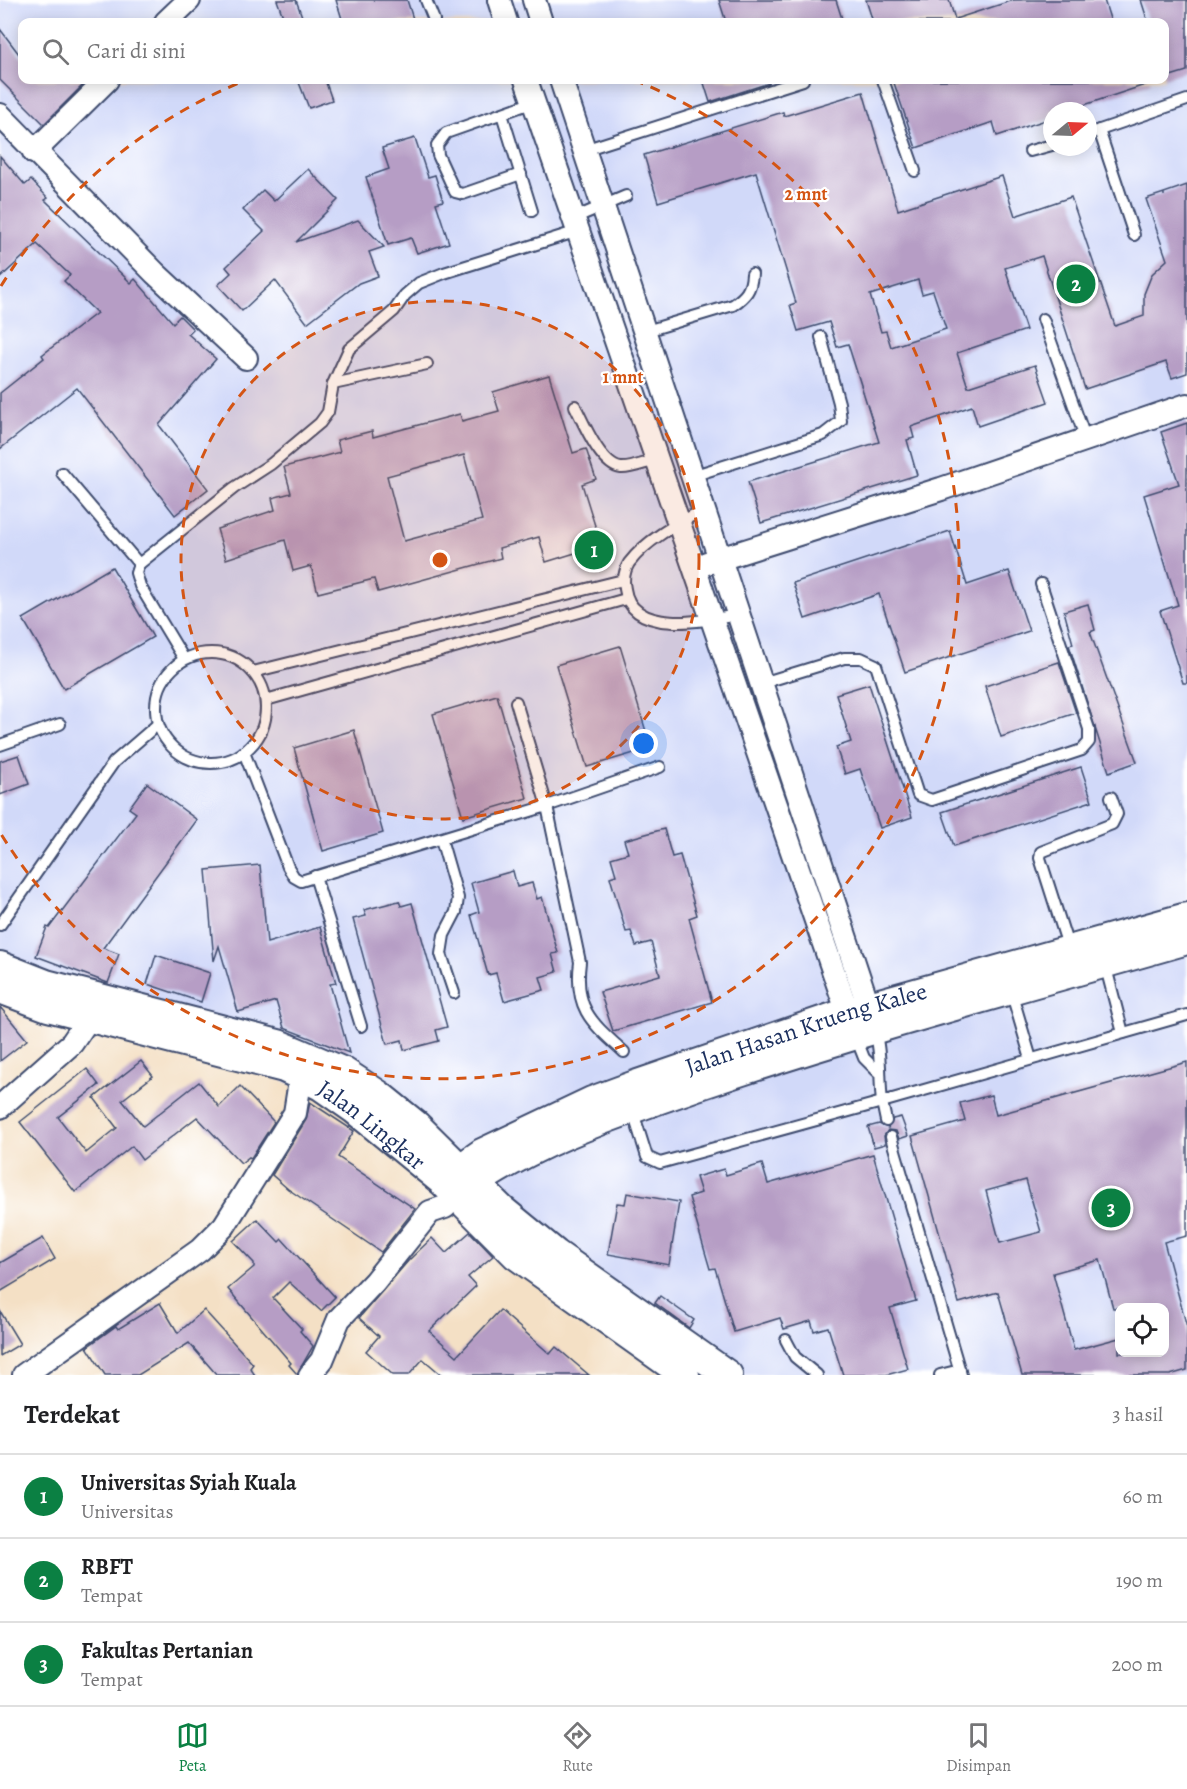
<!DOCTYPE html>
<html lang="id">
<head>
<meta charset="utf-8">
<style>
  body { margin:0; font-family:Alegreya,serif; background:#f6f6f6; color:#202124 }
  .controls { position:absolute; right:18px; bottom:18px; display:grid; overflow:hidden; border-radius:12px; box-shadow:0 3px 15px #0003 }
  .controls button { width:54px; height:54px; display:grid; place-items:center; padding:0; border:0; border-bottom:2px solid #e0e0e0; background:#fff; color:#202124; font:30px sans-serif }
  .compass { position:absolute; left:1043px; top:102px; width:54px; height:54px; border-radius:50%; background:#fff; box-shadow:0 3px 15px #0003; rotate:71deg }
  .you { position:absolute; left:644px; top:744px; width:21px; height:21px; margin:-15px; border:4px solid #fff; border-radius:50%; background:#1a73e8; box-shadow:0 0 0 9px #1a73e833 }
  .badge { display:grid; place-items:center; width:39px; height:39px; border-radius:50%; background:#0b8043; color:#fff; font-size:20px; font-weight:700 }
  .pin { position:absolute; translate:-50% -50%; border:3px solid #fff; box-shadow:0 2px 6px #0006 }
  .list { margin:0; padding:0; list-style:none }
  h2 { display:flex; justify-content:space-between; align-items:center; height:78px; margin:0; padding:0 24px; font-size:26px }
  h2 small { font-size:20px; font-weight:400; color:#757577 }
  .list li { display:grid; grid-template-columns:39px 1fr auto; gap:18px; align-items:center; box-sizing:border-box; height:84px; padding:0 24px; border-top:2px solid #e0e0e0 }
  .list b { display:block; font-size:22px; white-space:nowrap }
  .list p { margin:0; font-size:20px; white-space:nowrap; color:#757577 }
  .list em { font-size:20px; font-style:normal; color:#757577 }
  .icon { flex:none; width:33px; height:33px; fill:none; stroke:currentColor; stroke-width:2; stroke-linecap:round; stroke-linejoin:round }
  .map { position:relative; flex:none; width:1187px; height:1375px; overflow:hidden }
  .search { position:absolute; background:#fff; box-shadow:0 3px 15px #0003; left:18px; right:18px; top:18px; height:66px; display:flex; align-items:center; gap:15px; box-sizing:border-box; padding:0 21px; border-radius:12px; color:#757577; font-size:22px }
  .sheet { height:330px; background:#fff }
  nav { display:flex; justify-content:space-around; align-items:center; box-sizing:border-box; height:84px; border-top:2px solid #e0e0e0; background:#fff; font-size:16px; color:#757577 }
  nav a { display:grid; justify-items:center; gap:3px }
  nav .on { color:#0b8043 }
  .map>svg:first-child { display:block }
  .built { fill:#d1d9f9; fill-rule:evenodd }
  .building { fill:#b69dc5; fill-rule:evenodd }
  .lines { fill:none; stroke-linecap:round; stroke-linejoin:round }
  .service-casing { stroke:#3c4a6d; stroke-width:14 }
  .minor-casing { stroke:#3c4a6d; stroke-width:26 }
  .tertiary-casing { stroke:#3c4a6d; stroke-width:32 }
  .service { stroke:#fff; stroke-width:10 }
  .minor { stroke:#fff; stroke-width:22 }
  .tertiary { stroke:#fff; stroke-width:28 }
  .ring { fill:none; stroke:#d45514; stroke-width:3; stroke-dasharray:10 8 }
  .labels { text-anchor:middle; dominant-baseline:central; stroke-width:4.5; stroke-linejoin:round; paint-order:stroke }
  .street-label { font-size:24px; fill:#1b2f5e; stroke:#fff }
  .centre { fill:#d45514; stroke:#fff; stroke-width:3 }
  .ring-label { font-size:18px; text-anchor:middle; font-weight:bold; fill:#d45514; stroke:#fff; stroke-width:4.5; stroke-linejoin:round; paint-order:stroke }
</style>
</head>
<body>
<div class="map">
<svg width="1187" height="1375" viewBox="0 0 1187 1375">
  <rect width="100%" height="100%" fill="#fff"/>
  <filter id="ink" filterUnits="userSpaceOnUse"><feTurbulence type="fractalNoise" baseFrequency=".0167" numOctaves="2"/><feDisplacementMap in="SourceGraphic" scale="12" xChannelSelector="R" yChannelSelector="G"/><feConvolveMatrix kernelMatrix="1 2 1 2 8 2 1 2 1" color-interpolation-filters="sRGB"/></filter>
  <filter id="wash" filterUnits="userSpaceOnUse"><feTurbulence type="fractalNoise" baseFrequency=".008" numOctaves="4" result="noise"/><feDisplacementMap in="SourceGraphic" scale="24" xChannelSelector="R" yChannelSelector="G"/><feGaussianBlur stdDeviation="1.35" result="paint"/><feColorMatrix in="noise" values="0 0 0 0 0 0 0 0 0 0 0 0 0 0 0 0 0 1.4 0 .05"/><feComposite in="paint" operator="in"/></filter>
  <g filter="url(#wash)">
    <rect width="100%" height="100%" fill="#f4e0c5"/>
    <!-- built -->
    <path class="built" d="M0 0H1187V1375H736L676 1334 449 1152 13 964 0 954ZM22 22H1164V80H22ZM1052 111H1088V147H1052ZM1120 1308H1164V1352H1120Z"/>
    <g id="blocks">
      <!-- building -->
      <g class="building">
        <polygon points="277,0 296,0 304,22 285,22"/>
        <polygon points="336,0 407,0 414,22 343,22"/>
        <polygon points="719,0 836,0 843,22 726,22"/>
        <polygon points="866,0 949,0 955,19 1014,0 1104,0 1111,22 873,22"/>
        <polygon points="1141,0 1187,0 1187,71 1164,78 1164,22 1148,22"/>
        <polygon points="0,29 22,58 22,80 88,80 44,124 0,80"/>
        <polygon points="298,80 325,80 332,100 309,108"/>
        <polygon points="703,80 768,80 769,83 710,102"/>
        <polygon points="893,80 1150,80 1151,83 1066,111 1052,111 1049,119 997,136 993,122 916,148"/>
        <path d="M863 92 898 210 1002 176 1015 216 1071 197 1115 326 1144 316V294L1152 274 1167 260 1146 199 1164 193V196V193L1187 185V373L1172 378 1166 362 1085 389 1042 256 1005 268 1026 330 957 353 968 387 1035 365 1048 402 978 426 972 406 911 427 914 438 907 440 917 475 761 523 748 482 879 442 848 344 837 347 829 322 798 331 790 305 796 303 756 172 658 202 644 155 783 112 784 116ZM918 280 922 294 933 291 946 329 891 347 886 331 881 332 870 295Z"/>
        <polygon points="415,138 428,177 435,175 443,201 436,203 449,243 417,253 411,238 388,245 366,177 389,169 382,148"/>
        <polygon points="0,156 25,185 31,180 48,198 45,200 131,283 135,279 173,323 180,316 193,329 188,334 216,359 159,425 208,489 175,515 77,388 0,449 0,393 44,358 42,355 97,313 64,281 70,275 37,244 0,278"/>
        <polygon points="308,169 338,200 296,242 358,220 384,247 369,252 378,276 359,283 307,323 275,280 242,311 218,285 231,273 226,267 264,231 243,210 263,190 274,201"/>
        <path d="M549 375 573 453 586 449 596 479 582 484 601 545 546 562 539 537 499 548 501 558 378 592 374 579 318 593 311 566 293 571 285 540 226 559 217 529 275 510 272 498 291 493 284 467 340 452 337 440 372 431 373 437 460 414 462 421 499 411 493 392ZM464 455 482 520 404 541 387 476Z"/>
        <polygon points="1187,423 1187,683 1183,683 1160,611 1178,605 1144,495 1179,484 1161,432"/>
        <polygon points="950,531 967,585 1009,571 1029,631 905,672 879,594 805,619 793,583"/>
        <polygon points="112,567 153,637 64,689 23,619"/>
        <polygon points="1088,604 1095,630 1090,632 1137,762 1109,772 1069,645 1073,644 1064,611"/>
        <polygon points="620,646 651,748 587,767 556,665"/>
        <polygon points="1059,662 1076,713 1001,737 985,686"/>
        <polygon points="869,684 912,817 880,828 860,769 845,774 836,747 851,742 836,694"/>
        <polygon points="497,695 527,798 463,817 433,714"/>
        <polygon points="354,730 383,833 323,851 294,748"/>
        <polygon points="19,755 29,784 0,795 0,761"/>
        <polygon points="1081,767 1092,801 954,846 942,812"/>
        <polygon points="147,783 197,820 103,948 119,954 108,983 36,956 47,927 49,928 136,813 129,808"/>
        <polygon points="664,829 672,857 680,855 697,915 689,918 712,1002 613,1031 600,992 660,975 651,942 636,946 631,931 626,932 610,877 616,875 611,858 628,853 624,840"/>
        <polygon points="260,865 267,943 320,927 336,983 330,984 349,1053 284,1028 276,1001 238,1012 219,946 214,961 206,870"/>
        <polygon points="513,871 517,887 532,883 537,899 542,897 558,953 552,954 557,972 540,977 544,990 504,1001 496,973 488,975 471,915 479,912 471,883"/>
        <polygon points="399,901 401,906 412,903 447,1027 436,1030 439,1041 404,1050 402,1040 387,1044 353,919 366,916 364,910"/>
        <polygon points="156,955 210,973 201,1002 147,984"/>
        <polygon points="0,1007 27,1040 0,1061"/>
        <polygon points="141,1061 153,1076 122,1100 143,1126 199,1082 219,1107 240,1086 274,1122 251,1158 249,1157 241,1163 197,1117 142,1160 132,1146 75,1192 20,1122 87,1069 99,1085 58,1117 86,1153 117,1128 94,1098"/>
        <path d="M1187 1062V1236L1164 1242 1187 1327V1370L1170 1375H1022L998 1292 959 1303 912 1136 965 1121 960 1103 991 1095 996 1115ZM1026 1180 1041 1232 1000 1243 986 1191ZM1100 1260 1113 1308H1164V1353H1119V1338L1074 1350 1053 1273Z"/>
        <polygon points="310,1102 354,1131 338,1157 415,1209 381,1252 288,1189 272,1175 306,1120"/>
        <polygon points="901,1117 908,1136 899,1139 896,1131 888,1130 884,1136 885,1144 874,1147 868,1127 879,1124 888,1128 893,1119"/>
        <polygon points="873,1154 916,1301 890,1308 908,1369 886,1375 843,1375 828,1327 814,1331 811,1321 784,1329 780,1318 734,1332 715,1268 710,1269 689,1197 701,1193 696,1177 724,1169 726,1175 762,1164 768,1184"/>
        <polygon points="627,1193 679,1202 669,1265 608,1254 617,1203 625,1204"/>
        <polygon points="257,1219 279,1242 282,1239 335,1297 321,1311 289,1282 273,1298 302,1329 300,1331 313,1346 297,1374 289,1365 291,1363 228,1289 254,1267 254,1263 233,1241"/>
        <polygon points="470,1232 493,1256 468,1277 476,1286 429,1331 457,1356 500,1310 550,1354 556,1347 589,1375 442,1375 423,1359 409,1375 393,1375 366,1351 379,1336 359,1318 409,1260 432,1238 446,1253"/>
        <polygon points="43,1238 55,1259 0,1292 0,1263"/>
        <polygon points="660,1296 694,1320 689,1328 655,1303"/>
        <polygon points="160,1303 178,1333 204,1310 253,1364 250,1368 255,1375 217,1375 189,1343 138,1375 105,1375 87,1347 116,1326 118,1329"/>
        <polygon points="0,1311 20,1344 0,1356"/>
      </g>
    </g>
  </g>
  <g filter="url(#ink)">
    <use href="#blocks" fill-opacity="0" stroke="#3c4a6d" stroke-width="1.5"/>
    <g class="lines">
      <defs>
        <g id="service">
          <polyline points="426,0 434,20"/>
          <polyline points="883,80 915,171"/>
          <polyline points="502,114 532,211"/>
          <polyline points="1099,130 1134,235"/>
          <polyline points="1088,134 1187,100"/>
          <polyline points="584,150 803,80"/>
          <polyline points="1030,151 1052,145"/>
          <polyline points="521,174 463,194 455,192 438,155 437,145 446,133 534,102"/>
          <polyline points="574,218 626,196"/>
          <polyline points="1043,319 1086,440"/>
          <path d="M643 332 733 305C746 296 751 290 752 274"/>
          <polyline points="333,384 427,364"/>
          <path d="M575 406C583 422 601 466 621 468 631 469 646 462 657 460"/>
          <polyline points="62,473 139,564"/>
          <polyline points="692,476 823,435 841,421 839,403 821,337"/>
          <path d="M703 510C677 524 647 539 629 563 624 571 623 580 625 589 631 636 706 621 737 615"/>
          <circle cx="211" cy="708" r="55"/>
          <polyline points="184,659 140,586 136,573 139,564 234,488 271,464 320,423 328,412 333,384 349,349 394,311 405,295 419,283 444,273 578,231"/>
          <polyline points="253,672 623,580"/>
          <polyline points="759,684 844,658 861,658 876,665 918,795 932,800 1082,750 1089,742 1089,729 1041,584"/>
          <polyline points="266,700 626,599"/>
          <path d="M516 702 547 806 580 962C574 1009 591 1022 624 1052"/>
          <polyline points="0,745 60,724"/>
          <polyline points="244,752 288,867 294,877 301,881 547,806 660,767"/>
          <polyline points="441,839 458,898 456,912 444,935 441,954 454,993"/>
          <polyline points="315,876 361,1026"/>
          <polyline points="0,925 114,762 158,724"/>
          <polyline points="1069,949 1040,858 1041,852 1112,824 1117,814 1111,797"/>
          <polyline points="1105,964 1123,1033"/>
          <polyline points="1011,991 1031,1059"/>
          <path d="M875 1031C882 1054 879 1078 882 1102L1187 1015"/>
          <polyline points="855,1035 864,1058 878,1072"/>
          <polyline points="632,1109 647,1157 660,1163 882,1102 886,1121"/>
          <polyline points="891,1137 961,1375"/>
          <polyline points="786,1340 795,1357 817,1375"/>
          <polyline points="940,1375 960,1370"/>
        </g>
        <g id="minor">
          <polyline points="499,0 506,22"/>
          <polyline points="534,0 541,22"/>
          <polyline points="166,22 189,0"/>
          <polyline points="526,80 853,1028"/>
          <polyline points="561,80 873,1020"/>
          <polyline points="0,115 155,273 246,358"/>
          <polyline points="34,152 107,80"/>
          <polyline points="707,563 941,489 1187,405"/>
          <polyline points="0,1107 72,1043 89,1018"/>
          <polyline points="24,1375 200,1250 224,1226 295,1113 301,1075"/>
          <polyline points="310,1375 322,1360 339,1319 374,1282 430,1212 445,1207 456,1196"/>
        </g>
        <g id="tertiary">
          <polyline points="0,966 46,984 278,1044 344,1072 379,1095 416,1125 501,1209 556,1254 728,1375"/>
          <path id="s1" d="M0 989 48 1007 284 1068 321 1086 354 1109 442 1181 516 1255 685 1375"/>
          <path id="s2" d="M445 1179 482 1153 592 1101 638 1084 848 1012 1187 917"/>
          <path d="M461 1193C532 1141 617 1114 700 1085 860 1030 1024 987 1187 940"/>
        </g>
      </defs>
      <!-- service casing -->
      <use href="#service" class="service-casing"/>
      <!-- minor casing -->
      <use href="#minor" class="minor-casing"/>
      <!-- tertiary casing -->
      <use href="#tertiary" class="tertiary-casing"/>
      <!-- service -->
      <use href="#service" class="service"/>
      <!-- minor -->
      <use href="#minor" class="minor"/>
      <!-- tertiary -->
      <use href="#tertiary" class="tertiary"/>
    </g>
  </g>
  <!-- distance rings -->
  <circle cx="440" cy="560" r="259" fill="#d45514" fill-opacity=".12"/>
  <g class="ring">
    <circle cx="440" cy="560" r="259"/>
    <path d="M1 286A518 518 0 0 1 246 80M634 80A518 518 0 1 1 1 834"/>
  </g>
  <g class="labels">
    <!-- street labels -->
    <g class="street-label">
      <text stroke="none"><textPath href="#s2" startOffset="393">Jalan Hasan Krueng Kalee</textPath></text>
      <text stroke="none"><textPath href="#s1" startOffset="400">Jalan Lingkar</textPath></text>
    </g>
  </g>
  <circle cx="440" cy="560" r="9" class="centre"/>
  <g class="ring-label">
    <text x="806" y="200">2 mnt</text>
    <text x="623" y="383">1 mnt</text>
  </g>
</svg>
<div class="controls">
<button><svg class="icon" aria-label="locate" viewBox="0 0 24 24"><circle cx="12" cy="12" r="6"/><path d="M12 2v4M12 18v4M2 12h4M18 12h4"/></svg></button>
</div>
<svg class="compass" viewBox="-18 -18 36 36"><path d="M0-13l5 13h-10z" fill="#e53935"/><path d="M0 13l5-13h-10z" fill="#757577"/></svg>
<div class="you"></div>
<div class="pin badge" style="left:594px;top:550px">1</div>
<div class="pin badge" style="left:1076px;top:284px">2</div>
<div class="pin badge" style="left:1111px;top:1208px">3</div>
<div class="search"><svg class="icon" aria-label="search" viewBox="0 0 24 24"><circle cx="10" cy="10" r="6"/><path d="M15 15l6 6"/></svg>Cari di sini</div>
</div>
<section class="sheet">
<h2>Terdekat<small>3 hasil</small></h2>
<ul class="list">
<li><span class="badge">1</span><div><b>Universitas Syiah Kuala</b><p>Universitas</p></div><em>60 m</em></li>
<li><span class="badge">2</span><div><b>RBFT</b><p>Tempat</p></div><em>190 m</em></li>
<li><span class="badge">3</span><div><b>Fakultas Pertanian</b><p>Tempat</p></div><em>200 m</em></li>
</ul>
</section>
<nav>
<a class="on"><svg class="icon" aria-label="map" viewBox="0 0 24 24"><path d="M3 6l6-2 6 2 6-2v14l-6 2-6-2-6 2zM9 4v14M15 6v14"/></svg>Peta</a>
<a><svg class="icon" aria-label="directions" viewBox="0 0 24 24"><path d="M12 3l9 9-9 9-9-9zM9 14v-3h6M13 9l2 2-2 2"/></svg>Rute</a>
<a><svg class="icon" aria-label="saved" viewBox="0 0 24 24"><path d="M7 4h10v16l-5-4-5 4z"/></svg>Disimpan</a>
</nav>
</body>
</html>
